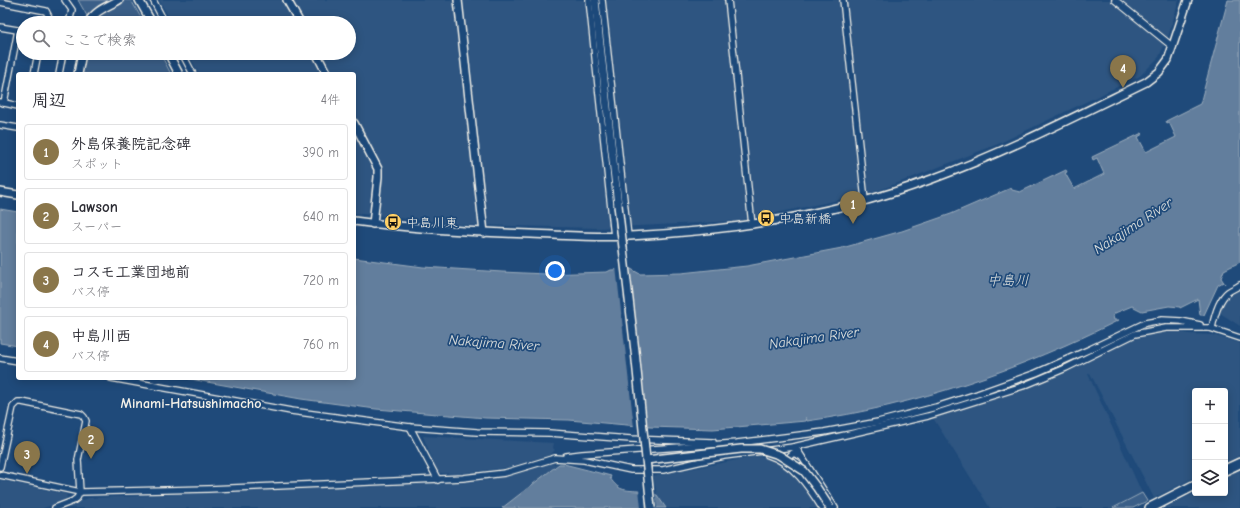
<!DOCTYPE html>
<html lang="ja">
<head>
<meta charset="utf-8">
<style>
  body { margin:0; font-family:"Comic Neue","Klee One",sans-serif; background:#f2f2f3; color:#2b2b33 }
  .controls { position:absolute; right:12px; bottom:12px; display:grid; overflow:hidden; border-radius:4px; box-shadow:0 2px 10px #0003 }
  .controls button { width:36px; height:36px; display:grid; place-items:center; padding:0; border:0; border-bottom:1px solid #e1e1e2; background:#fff; color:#2b2b33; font:20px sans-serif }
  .you { position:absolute; left:555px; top:271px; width:14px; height:14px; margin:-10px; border:3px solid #fff; border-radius:50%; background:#1a73e8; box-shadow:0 0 0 6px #1a73e833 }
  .badge { display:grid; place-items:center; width:26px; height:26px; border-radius:50%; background:#8a764a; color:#fff; font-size:13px; font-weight:700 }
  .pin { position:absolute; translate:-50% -33px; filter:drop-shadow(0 1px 2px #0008) }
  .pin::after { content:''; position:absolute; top:21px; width:14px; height:12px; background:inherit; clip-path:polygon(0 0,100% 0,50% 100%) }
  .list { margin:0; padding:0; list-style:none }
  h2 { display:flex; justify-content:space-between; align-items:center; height:52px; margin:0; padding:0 16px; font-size:17px }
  h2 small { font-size:13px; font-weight:400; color:#7c7c81 }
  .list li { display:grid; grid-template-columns:26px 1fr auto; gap:12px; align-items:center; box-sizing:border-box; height:56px; margin:0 8px 8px; padding:0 8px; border:1px solid #e1e1e2; border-radius:4px }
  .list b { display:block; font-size:15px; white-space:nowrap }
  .list p { margin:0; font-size:13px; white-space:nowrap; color:#7c7c81 }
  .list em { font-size:13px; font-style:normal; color:#7c7c81 }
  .icon { flex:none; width:22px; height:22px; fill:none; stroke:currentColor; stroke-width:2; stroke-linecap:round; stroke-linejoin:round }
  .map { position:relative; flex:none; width:1240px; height:508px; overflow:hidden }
  .search { position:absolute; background:#fff; box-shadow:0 2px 10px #0003; left:16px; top:16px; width:340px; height:44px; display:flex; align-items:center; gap:10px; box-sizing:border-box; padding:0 14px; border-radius:22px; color:#7c7c81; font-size:15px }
  .panel { position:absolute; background:#fff; box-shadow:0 2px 10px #0003; left:16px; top:72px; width:340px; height:308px; border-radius:4px }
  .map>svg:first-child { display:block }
  .built { fill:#2d5581 }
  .green { fill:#3a5f88; stroke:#97a8b8 }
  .water { fill:#627e9d; stroke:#9cacbb }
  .pier { fill:#1f4a7a }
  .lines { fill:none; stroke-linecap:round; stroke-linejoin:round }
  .minor-casing { stroke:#f4f1e8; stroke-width:8 }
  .tertiary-casing { stroke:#f4f1e8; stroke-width:10 }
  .primary-casing { stroke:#f4f1e8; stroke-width:12 }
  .minor { stroke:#1f4a7a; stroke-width:5.5 }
  .tertiary { stroke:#1f4a7a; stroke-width:7 }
  .primary { stroke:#1f4a7a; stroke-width:9 }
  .tertiary-bridge-casing { stroke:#f4f1e8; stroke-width:10; stroke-linecap:butt }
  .tertiary-bridge { stroke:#1f4a7a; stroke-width:7 }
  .labels { text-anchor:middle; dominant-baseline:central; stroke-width:3.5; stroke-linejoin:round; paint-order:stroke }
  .poi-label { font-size:13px; fill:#f4f1e8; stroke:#1f4a7a; text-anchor:start }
  .water-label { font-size:14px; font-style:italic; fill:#dee0dd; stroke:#1f4a7a }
  .neighbourhood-label { font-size:14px; font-weight:bold; fill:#f4f1e8; stroke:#1f4a7a }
</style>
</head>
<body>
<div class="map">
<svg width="1240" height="508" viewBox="0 0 1240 508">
  <rect width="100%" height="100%" fill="#1f4a7a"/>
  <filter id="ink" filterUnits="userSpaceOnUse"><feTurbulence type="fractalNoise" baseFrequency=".025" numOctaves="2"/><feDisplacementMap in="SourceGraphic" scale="8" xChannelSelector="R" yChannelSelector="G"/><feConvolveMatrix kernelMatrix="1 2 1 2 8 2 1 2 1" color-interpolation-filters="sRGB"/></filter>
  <g filter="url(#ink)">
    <!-- built -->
    <g class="built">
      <polygon points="159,0 1179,0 1169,34 1159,57 1140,76 998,144 872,193 738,221 599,228 465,225 354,213 354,74 199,74 188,53 349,53 349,23 172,23"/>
      <polygon points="1240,287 1240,326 1220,313 1222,305 1228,294"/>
      <polygon points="1176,330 1189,334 1213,335 1240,343 1240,455 1225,463 1225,391 1195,391 1195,477 1154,498 1090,373 1088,374 1142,493 1113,508 990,508 933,418 1000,397 1037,383 1082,363 1131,339 1159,331"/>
      <polygon points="423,436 554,443 553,448 555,450 550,455 506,468 458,474 440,473 437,471"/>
      <polygon points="758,456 774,458 791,471 801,481 819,508 666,508 657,495 653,476"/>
      <polygon points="547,464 559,464 502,508 61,508 89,498 465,482 489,480"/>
      <polygon points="1240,470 1240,508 1165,508 1195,493 1225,493 1225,477"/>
      <polygon points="0,480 66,494 67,498 62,502 43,508 0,508"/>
    </g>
    <!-- green -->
    <g class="green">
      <polygon points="78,0 131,0 144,23 91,23"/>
      <polygon points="86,53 160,53 171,74 82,74"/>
      <polygon points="1142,493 1147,501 1133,508 1113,508"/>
    </g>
    <!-- water -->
    <g class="water">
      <path d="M1228 0H1240V262L1224 270 1221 278 1225 284 1223 282 1218 285 1204 315H1200L1198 299 1180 308V307L1169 306 1142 311 1132 306 1115 313 1113 316 1114 320H1119C1021 369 916 406 807 421L806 417V421L713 429 650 427 569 420 486 418 376 409 301 399 185 378H354V258L423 267 502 272 546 274 607 272 611 270 631 269 640 274 681 273 747 266 842 248 902 231 951 214 1011 188 1012 190 1020 192 1066 170 1067 172 1065 173 1074 189 1104 174 1097 158 1093 160 1092 157 1142 133 1143 134 1138 137 1146 152 1176 137 1169 122 1167 123 1166 121 1200 104Z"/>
      <polygon points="0,209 18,212 18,346 0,343"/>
      <path d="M559 464H564L611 476 610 478C619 491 624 490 638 491 645 492 651 494 657 495L666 508H502Z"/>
    </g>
    <!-- pier -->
    <g class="pier">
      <polygon points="616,267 630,267 648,429 634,428"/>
      <polygon points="639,489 655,492 657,508 641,508"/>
    </g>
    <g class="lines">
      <defs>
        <g id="minor">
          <polyline points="65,0 72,10 69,23"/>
          <polyline points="153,0 165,23"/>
          <polyline points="589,0 614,237"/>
          <polyline points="602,0 628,236"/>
          <polyline points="728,0 752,225"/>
          <polyline points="843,0 865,200"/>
          <polyline points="1115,0 1173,47"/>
          <polyline points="0,2 46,11 49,17 48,23"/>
          <polyline points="0,27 23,31"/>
          <polyline points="182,53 193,74"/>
          <polyline points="34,74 38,53"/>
          <polyline points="59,74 63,53"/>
          <polyline points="0,102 18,106"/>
          <polyline points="4,103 18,30"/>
          <polyline points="0,125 18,128"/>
          <polyline points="1210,328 1240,338"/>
          <path d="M1212 328C1214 318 1219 299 1228 292 1232 289 1236 288 1240 285"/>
          <polyline points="0,358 18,361"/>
          <polyline points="111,378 291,411 410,427 477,432 549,433 631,439 713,442"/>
          <polyline points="410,427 438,480"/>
          <polyline points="793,447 798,451 835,508"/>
          <path d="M768 455C793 463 809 487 822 508"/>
          <polyline points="566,456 582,454 737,443 824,432 878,422 936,407 977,394 1036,373 1088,350 1145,323 1162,320 1181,321 1200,325"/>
          <polyline points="789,463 789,457 793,453 800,456"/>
          <polyline points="0,467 13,407 18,402 22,402 81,414 84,417 86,421 78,460 80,492 77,498 73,501 55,508"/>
          <polyline points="0,475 80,492 208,489 463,478 505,473 555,458 584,460 631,470 663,470 724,456 793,447 928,416 1023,386 1066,368 1135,334 1166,328 1212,328"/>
        </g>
        <g id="tertiary">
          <polyline points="139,0 152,23"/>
          <polyline points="287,0 300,23"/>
          <polyline points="458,0 484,233"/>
          <polyline points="595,0 618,205"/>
          <path d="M88 23C94 11 108 6 119 0"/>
          <polyline points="168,53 179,74"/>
          <polyline points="316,53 327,74"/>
          <polyline points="78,74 82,53"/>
          <polyline points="354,123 378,169 378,177 373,224"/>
          <polyline points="0,192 18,195"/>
          <path d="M354 221C413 229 472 232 531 234 563 235 597 238 630 236 732 231 836 215 932 179 1006 152 1076 116 1146 82L1159 72 1168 60 1188 0"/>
        </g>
        <g id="primary">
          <polyline points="1225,470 1240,463"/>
          <polyline points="1150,508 1195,485"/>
        </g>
      </defs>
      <!-- minor casing -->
      <use href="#minor" class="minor-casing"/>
      <!-- tertiary casing -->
      <use href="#tertiary" class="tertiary-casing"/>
      <!-- primary casing -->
      <use href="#primary" class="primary-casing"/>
      <!-- minor -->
      <use href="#minor" class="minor"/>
      <!-- tertiary -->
      <use href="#tertiary" class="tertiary"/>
      <!-- primary -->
      <use href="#primary" class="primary"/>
      <defs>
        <g id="tertiary-bridge">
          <polyline points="618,205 635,351 651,508"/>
          <polyline points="646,460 741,449 760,449 779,455 804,471 817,488 830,508"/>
        </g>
      </defs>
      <!-- tertiary-bridge casing -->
      <use href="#tertiary-bridge" class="tertiary-bridge-casing"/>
      <!-- tertiary-bridge -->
      <use href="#tertiary-bridge" class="tertiary-bridge"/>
    </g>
  </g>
  <!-- icons -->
  <defs>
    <symbol id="bus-disc" viewBox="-11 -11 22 22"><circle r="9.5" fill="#ffd166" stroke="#1f4a7a"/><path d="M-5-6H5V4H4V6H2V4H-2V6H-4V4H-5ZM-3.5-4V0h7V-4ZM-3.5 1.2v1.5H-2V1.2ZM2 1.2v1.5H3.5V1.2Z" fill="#111"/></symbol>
  </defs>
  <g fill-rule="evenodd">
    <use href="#bus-disc" x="756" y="208" width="20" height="20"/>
    <use href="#bus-disc" x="383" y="212" width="20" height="20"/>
  </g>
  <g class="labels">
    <!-- poi labels -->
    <g class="poi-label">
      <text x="779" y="218">中島新橋</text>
      <text x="406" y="222">中島川東</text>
    </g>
    <!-- water labels -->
    <g class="water-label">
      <text transform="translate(1133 226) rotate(-33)">Nakajima River</text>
      <text x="1008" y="280">中島川</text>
      <text transform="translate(814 338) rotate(-8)">Nakajima River</text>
      <text transform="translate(494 343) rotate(4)">Nakajima River</text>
    </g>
    <!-- neighbourhood labels -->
    <g class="neighbourhood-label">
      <text x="191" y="403">Minami-Hatsushimacho</text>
    </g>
  </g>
</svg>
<div class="controls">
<button>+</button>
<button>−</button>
<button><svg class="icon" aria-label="layers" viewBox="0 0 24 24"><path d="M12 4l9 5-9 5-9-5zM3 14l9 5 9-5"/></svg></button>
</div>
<div class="you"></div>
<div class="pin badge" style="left:853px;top:224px">1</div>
<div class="pin badge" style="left:91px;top:459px">2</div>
<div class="pin badge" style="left:27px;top:474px">3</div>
<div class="pin badge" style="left:1123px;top:88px">4</div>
<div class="search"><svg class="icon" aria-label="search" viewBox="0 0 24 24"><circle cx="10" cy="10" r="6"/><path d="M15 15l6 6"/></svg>ここで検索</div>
<section class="panel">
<h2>周辺<small>4件</small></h2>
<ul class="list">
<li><span class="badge">1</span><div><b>外島保養院記念碑</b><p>スポット</p></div><em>390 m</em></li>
<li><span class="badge">2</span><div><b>Lawson</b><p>スーパー</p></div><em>640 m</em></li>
<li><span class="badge">3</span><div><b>コスモ工業団地前</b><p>バス停</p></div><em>720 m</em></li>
<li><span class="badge">4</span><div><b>中島川西</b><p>バス停</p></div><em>760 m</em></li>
</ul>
</section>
</div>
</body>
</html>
